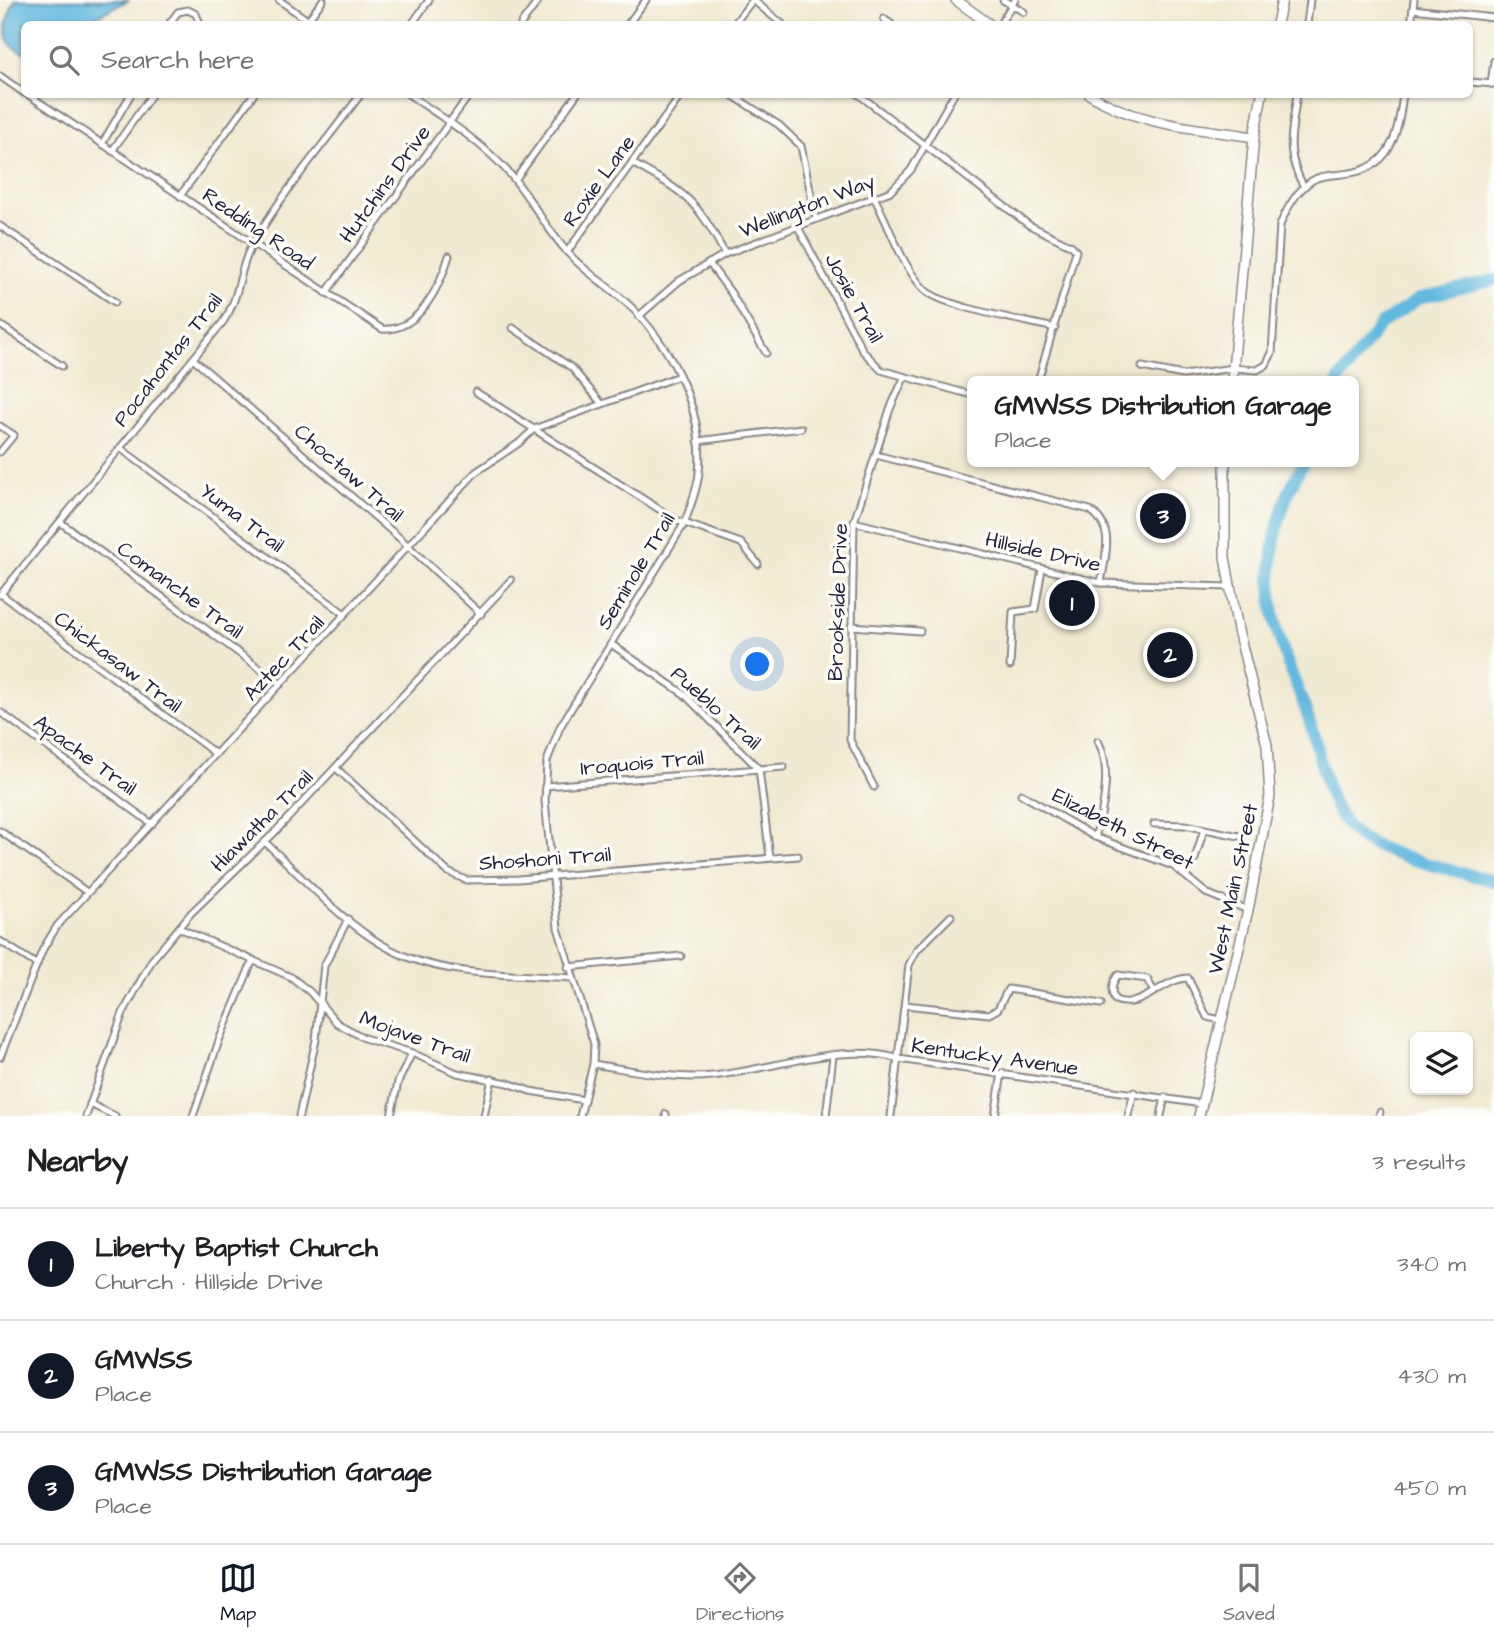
<!DOCTYPE html>
<html lang="en">
<head>
<meta charset="utf-8">
<style>
  body { margin:0; font-family:"Architects Daughter",sans-serif; background:#f6f6f6; color:#202124 }
  .controls { position:absolute; right:21px; bottom:21px; display:grid; overflow:hidden; border-radius:10px; box-shadow:0 2px 5px #0004 }
  .controls button { width:63px; height:63px; display:grid; place-items:center; padding:0; border:0; border-bottom:2px solid #e0e0e0; background:#fff; color:#202124; font:35px sans-serif }
  .you { position:absolute; left:758px; top:665px; width:24px; height:24px; margin:-18px; border:5px solid #fff; border-radius:50%; background:#1a73e8; box-shadow:0 0 0 10px #1a73e833 }
  .badge { display:grid; place-items:center; width:46px; height:46px; border-radius:50%; background:#111827; color:#fff; font-size:23px; font-weight:700 }
  .pin { position:absolute; translate:-50% -50%; border:4px solid #fff; box-shadow:0 2px 7px #0006 }
  .popup { position:absolute; left:967px; top:376px; width:392px; height:91px; box-sizing:border-box; display:grid; place-content:center; border-radius:10px; background:#fff; filter:drop-shadow(0 2px 5px #0005); font-size:23px; white-space:nowrap; color:#757577 }
  .popup b { font-size:26px; color:#202124 }
  .popup::after { content:''; position:absolute; left:50%; top:100%; margin-left:-14px; border:14px solid transparent; border-top-color:#fff }
  .list { margin:0; padding:0; list-style:none }
  h2 { display:flex; justify-content:space-between; align-items:center; height:91px; margin:0; padding:0 28px; font-size:30px }
  h2 small { font-size:23px; font-weight:400; color:#757577 }
  .list li { display:grid; grid-template-columns:46px 1fr auto; gap:21px; align-items:center; box-sizing:border-box; height:112px; padding:0 28px; border-top:2px solid #e0e0e0 }
  .list b { display:block; font-size:26px; white-space:nowrap }
  .list p { margin:0; font-size:23px; white-space:nowrap; color:#757577 }
  .list em { font-size:23px; font-style:normal; color:#757577 }
  .icon { flex:none; width:38px; height:38px; fill:none; stroke:currentColor; stroke-width:2; stroke-linecap:round; stroke-linejoin:round }
  .map { position:relative; flex:none; width:1494px; height:1116px; overflow:hidden }
  .search { position:absolute; background:#fff; box-shadow:0 2px 5px #0004; left:21px; right:21px; top:21px; height:77px; display:flex; align-items:center; gap:18px; box-sizing:border-box; padding:0 24px; border-radius:10px; color:#757577; font-size:26px }
  .sheet { height:427px; background:#fff }
  nav { display:flex; justify-content:space-around; align-items:center; box-sizing:border-box; height:98px; border-top:2px solid #e0e0e0; background:#fff; font-size:19px; color:#757577 }
  nav a { display:grid; justify-items:center; gap:4px }
  nav .on { color:#111827 }
  .map>svg:first-child { display:block }
  .water { fill:#62b8de; stroke:#426d8c; stroke-width:2 }
  .lines { fill:none; stroke-linecap:round; stroke-linejoin:round }
  .river { stroke:#62b8de; stroke-width:12 }
  .minor-casing { stroke:#8a8686; stroke-width:9 }
  .primary-casing { stroke:#8a8686; stroke-width:12 }
  .minor { stroke:#fff; stroke-width:5 }
  .primary { stroke:#fff; stroke-width:9 }
  .labels { text-anchor:middle; dominant-baseline:central; stroke-width:7; stroke-linejoin:round; paint-order:stroke }
  .street-label { font-size:21px; fill:#22223b; stroke:#fdfcf7 }
</style>
</head>
<body>
<div class="map">
<svg width="1494" height="1116" viewBox="0 0 1494 1116">
  <rect width="100%" height="100%" fill="#fdfcf7"/>
  <filter id="ink" filterUnits="userSpaceOnUse"><feTurbulence type="fractalNoise" baseFrequency=".0143" numOctaves="2"/><feDisplacementMap in="SourceGraphic" scale="14" xChannelSelector="R" yChannelSelector="G"/><feConvolveMatrix kernelMatrix="1 2 1 2 8 2 1 2 1" color-interpolation-filters="sRGB"/></filter>
  <filter id="wash" filterUnits="userSpaceOnUse"><feTurbulence type="fractalNoise" baseFrequency=".00686" numOctaves="4" result="noise"/><feDisplacementMap in="SourceGraphic" scale="28" xChannelSelector="R" yChannelSelector="G"/><feGaussianBlur stdDeviation="1.57" result="paint"/><feColorMatrix in="noise" values="0 0 0 0 0 0 0 0 0 0 0 0 0 0 0 0 0 1.4 0 .05"/><feComposite in="paint" operator="in"/></filter>
  <g filter="url(#wash)">
    <rect width="100%" height="100%" fill="#f1ead2"/>
    <!-- water -->
    <path class="water" d="M15 0H129L95 17 90 24H24V53C0 44 3 25 15 0Z"/>
    <g class="lines">
      <!-- river -->
      <g class="river">
        <polyline points="1338,381 1381,324 1420,298 1494,280"/>
        <path d="M1304 462C1271 516 1262 586 1282 646 1290 673 1303 699 1311 726 1322 760 1325 801 1350 829 1373 855 1459 871 1494 881"/>
      </g>
    </g>
  </g>
  <g filter="url(#ink)">
    <g class="lines">
      <defs>
        <g id="minor">
          <polyline points="279,0 313,24"/>
          <polyline points="753,0 782,24"/>
          <polyline points="1003,0 1024,12"/>
          <polyline points="1413,9 1494,18"/>
          <polyline points="884,19 891,24"/>
          <polyline points="169,24 178,12 188,10 196,14 200,24"/>
          <polyline points="305,24 323,0"/>
          <polyline points="412,24 429,0"/>
          <polyline points="521,24 539,0"/>
          <polyline points="628,24 646,0"/>
          <polyline points="734,24 752,1"/>
          <polyline points="1000,24 1015,0"/>
          <polyline points="1307,24 1310,0"/>
          <polyline points="1411,24 1414,0"/>
          <polyline points="0,76 24,93"/>
          <polyline points="1470,82 1494,84"/>
          <polyline points="1491,84 1494,61"/>
          <path d="M27 94 382 329C419 332 440 286 449 256"/>
          <path d="M408 94C442 117 482 142 509 173 531 198 546 229 569 254 588 275 614 289 634 310 674 351 705 415 699 473 697 491 690 508 684 524L560 727 547 761 545 801 558 928 594 1044 593 1064 580 1116"/>
          <polyline points="730,94 779,125 801,146 816,219"/>
          <polyline points="858,94 1029,225 1072,246 1076,251 1038,381"/>
          <path d="M1297 94C1292 134 1284 151 1304 187"/>
          <polyline points="102,144 131,94"/>
          <polyline points="112,151 152,94"/>
          <path d="M632 163C686 193 696 199 725 254"/>
          <polyline points="515,180 577,94"/>
          <polyline points="180,196 254,94"/>
          <path d="M875 199C890 227 902 267 925 290 943 307 1027 321 1055 328"/>
          <polyline points="0,226 115,302"/>
          <polyline points="799,229 863,351 881,370 972,395"/>
          <polyline points="567,252 682,94"/>
          <polyline points="709,263 731,293 766,353"/>
          <polyline points="326,293 470,94"/>
          <polyline points="639,316 679,281 725,254 891,191 911,170 954,94"/>
          <polyline points="0,325 62,366"/>
          <polyline points="513,328 572,368 602,404"/>
          <polyline points="193,359 403,541 481,614"/>
          <path d="M1142 367 1183 375 1233 368 1257 370 1266 365 1272 353 1280 225C1287 208 1299 186 1317 178 1328 174 1344 175 1355 172 1394 164 1399 127 1403 94"/>
          <polyline points="476,392 676,520 741,543 758,564"/>
          <polyline points="0,426 14,435 0,452"/>
          <polyline points="698,441 801,428"/>
          <polyline points="120,448 345,614"/>
          <path d="M876 455 1090 510C1116 528 1105 556 1101 583"/>
          <polyline points="60,522 281,684"/>
          <polyline points="854,522 1101,583 1229,587"/>
          <polyline points="1,594 216,754"/>
          <path d="M0 595 223 322C241 296 238 271 251 247 281 194 324 144 361 94"/>
          <polyline points="851,626 920,631"/>
          <polyline points="611,644 684,694 759,769 770,858"/>
          <polyline points="1010,666 1013,612 1035,609 1042,569"/>
          <polyline points="0,712 152,824"/>
          <polyline points="336,768 448,872 466,880 518,879 798,856"/>
          <polyline points="545,786 784,767"/>
          <polyline points="874,787 850,740 854,522 890,409 904,378"/>
          <polyline points="1021,794 1095,837 1173,866 1206,893 1248,910"/>
          <polyline points="1154,824 1185,825 1239,836"/>
          <polyline points="0,831 87,892"/>
          <path d="M1095 837C1104 809 1112 767 1098 741"/>
          <path d="M265 842C308 882 352 935 407 957 457 977 519 974 572 978"/>
          <polyline points="1184,872 1195,859 1204,829"/>
          <polyline points="179,928 291,977 310,992 337,1023 364,1038 412,1053 457,1073 508,1083 530,1091 584,1100"/>
          <polyline points="0,941 36,964"/>
          <polyline points="568,967 681,956"/>
          <path d="M1154 992 1147 979 1118 975C1112 982 1110 992 1115 1000 1143 1011 1161 979 1188 978L1207 1017 1221 1020"/>
          <polyline points="905,1005 989,1014 998,1009 1008,989 1101,1004"/>
          <polyline points="0,1057 43,949 57,926 476,472 519,443 534,429 679,376"/>
          <path d="M593 1064C632 1070 673 1080 712 1076 771 1070 843 1041 899 1059L1202 1104"/>
          <polyline points="90,1104 115,1116"/>
          <polyline points="86,1116 123,1013 152,960 191,913 274,833 511,580"/>
          <polyline points="193,1116 220,1038 253,960"/>
          <polyline points="299,1116 316,1040 324,966 348,919"/>
          <polyline points="391,1116 398,1082 412,1053"/>
          <polyline points="484,1116 492,1079"/>
          <polyline points="666,1116 666,1114"/>
          <polyline points="826,1116 833,1056"/>
          <polyline points="891,1116 909,965 917,950 951,916"/>
          <polyline points="995,1116 1002,1073"/>
          <polyline points="1128,1116 1134,1092"/>
          <polyline points="1161,1116 1165,1097"/>
          <polyline points="1379,1116 1380,1112"/>
        </g>
        <g id="primary">
          <polyline points="956,0 989,24"/>
          <polyline points="1277,24 1282,0"/>
          <path d="M1089 94C1139 126 1197 128 1254 137"/>
          <polyline points="1232,381 1254,137 1262,94"/>
          <polyline points="1199,1116 1248,910 1270,796 1267,745 1238,630 1225,557 1225,462"/>
        </g>
      </defs>
      <!-- minor casing -->
      <use href="#minor" class="minor-casing"/>
      <!-- primary casing -->
      <use href="#primary" class="primary-casing"/>
      <!-- minor -->
      <use href="#minor" class="minor"/>
      <!-- primary -->
      <use href="#primary" class="primary"/>
    </g>
  </g>
  <g class="labels">
    <!-- street labels -->
    <g class="street-label">
      <text transform="translate(599 181) rotate(-54)">Roxie Lane</text>
      <text transform="translate(385 184) rotate(-54)">Hutchins Drive</text>
      <text transform="translate(807 206) rotate(-21)">Wellington Way</text>
      <text transform="translate(258 229) rotate(34)">Redding Road</text>
      <text transform="translate(854 298) rotate(61)">Josie Trail</text>
      <text transform="translate(168 360) rotate(-52)">Pocahontas Trail</text>
      <text transform="translate(349 473) rotate(41)">Choctaw Trail</text>
      <text transform="translate(242 518) rotate(37)">Yuma Trail</text>
      <text transform="translate(1043 552) rotate(13)">Hillside Drive</text>
      <text transform="translate(636 571) rotate(-59)">Seminole Trail</text>
      <text transform="translate(180 590) rotate(36)">Comanche Trail</text>
      <text transform="translate(838 602) rotate(-88)">Brookside Drive</text>
      <text transform="translate(284 658) rotate(-47)">Aztec Trail</text>
      <text transform="translate(118 662) rotate(37)">Chickasaw Trail</text>
      <text transform="translate(716 708) rotate(42)">Pueblo Trail</text>
      <text transform="translate(85 755) rotate(36)">Apache Trail</text>
      <text transform="translate(642 763) rotate(-5)">Iroquois Trail</text>
      <text transform="translate(262 821) rotate(-45)">Hiawatha Trail</text>
      <text transform="translate(1123 829) rotate(27)">Elizabeth Street</text>
      <text transform="translate(545 859) rotate(-4)">Shoshoni Trail</text>
      <text transform="translate(1233 889) rotate(-78)">West Main Street</text>
      <text transform="translate(415 1037) rotate(20)">Mojave Trail</text>
      <text transform="translate(995 1057) rotate(8)">Kentucky Avenue</text>
    </g>
  </g>
</svg>
<div class="controls">
<button><svg class="icon" aria-label="layers" viewBox="0 0 24 24"><path d="M12 4l9 5-9 5-9-5zM3 14l9 5 9-5"/></svg></button>
</div>
<div class="you"></div>
<div class="pin badge" style="left:1072px;top:603px">1</div>
<div class="pin badge" style="left:1170px;top:655px">2</div>
<div class="pin badge" style="left:1163px;top:516px">3</div>
<div class="popup"><b>GMWSS Distribution Garage</b>Place</div>
<div class="search"><svg class="icon" aria-label="search" viewBox="0 0 24 24"><circle cx="10" cy="10" r="6"/><path d="M15 15l6 6"/></svg>Search here</div>
</div>
<section class="sheet">
<h2>Nearby<small>3 results</small></h2>
<ul class="list">
<li><span class="badge">1</span><div><b>Liberty Baptist Church</b><p>Church · Hillside Drive</p></div><em>340 m</em></li>
<li><span class="badge">2</span><div><b>GMWSS</b><p>Place</p></div><em>430 m</em></li>
<li><span class="badge">3</span><div><b>GMWSS Distribution Garage</b><p>Place</p></div><em>450 m</em></li>
</ul>
</section>
<nav>
<a class="on"><svg class="icon" aria-label="map" viewBox="0 0 24 24"><path d="M3 6l6-2 6 2 6-2v14l-6 2-6-2-6 2zM9 4v14M15 6v14"/></svg>Map</a>
<a><svg class="icon" aria-label="directions" viewBox="0 0 24 24"><path d="M12 3l9 9-9 9-9-9zM9 14v-3h6M13 9l2 2-2 2"/></svg>Directions</a>
<a><svg class="icon" aria-label="saved" viewBox="0 0 24 24"><path d="M7 4h10v16l-5-4-5 4z"/></svg>Saved</a>
</nav>
</body>
</html>
